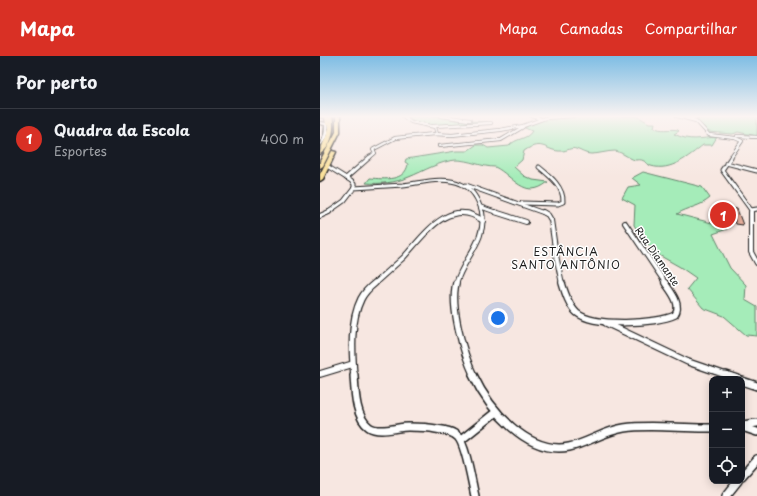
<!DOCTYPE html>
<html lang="pt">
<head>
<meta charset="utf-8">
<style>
  body { margin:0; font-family:"Playpen Sans",sans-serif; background:#20242c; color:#f1f3f6 }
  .controls { position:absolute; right:12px; bottom:12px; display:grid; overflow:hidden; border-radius:8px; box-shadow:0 2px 10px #0003 }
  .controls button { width:36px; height:36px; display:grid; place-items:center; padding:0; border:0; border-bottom:1px solid #363941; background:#171b24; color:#f1f3f6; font:20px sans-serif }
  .you { position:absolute; left:178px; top:262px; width:14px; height:14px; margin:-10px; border:3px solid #fff; border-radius:50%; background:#1a73e8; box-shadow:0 0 0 6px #1a73e833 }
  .badge { display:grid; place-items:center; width:26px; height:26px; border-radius:50%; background:#d93025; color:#fff; font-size:13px; font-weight:700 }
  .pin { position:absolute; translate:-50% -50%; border:2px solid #fff; box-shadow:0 1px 4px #0006 }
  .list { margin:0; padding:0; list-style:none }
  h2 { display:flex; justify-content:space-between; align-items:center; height:52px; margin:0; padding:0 16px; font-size:17px }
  h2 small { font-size:13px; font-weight:400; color:#9ea1a6 }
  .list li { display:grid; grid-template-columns:26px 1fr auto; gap:12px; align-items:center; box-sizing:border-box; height:60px; padding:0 16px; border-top:1px solid #363941 }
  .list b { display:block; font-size:15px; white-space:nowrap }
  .list p { margin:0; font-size:13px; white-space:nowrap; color:#9ea1a6 }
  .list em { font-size:13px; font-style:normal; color:#9ea1a6 }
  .icon { flex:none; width:22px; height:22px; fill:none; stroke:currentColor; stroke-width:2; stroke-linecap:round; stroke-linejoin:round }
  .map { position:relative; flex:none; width:437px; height:440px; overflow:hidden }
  header { display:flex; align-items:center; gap:24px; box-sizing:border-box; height:56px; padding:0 20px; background:#d93025; color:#fff }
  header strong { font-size:19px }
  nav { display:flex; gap:22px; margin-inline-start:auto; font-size:14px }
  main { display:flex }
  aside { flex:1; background:#171b24 }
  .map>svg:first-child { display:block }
  .green { fill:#a5ecb9; stroke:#60846a }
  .building { fill:#e5ae9c; stroke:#1c1c1c }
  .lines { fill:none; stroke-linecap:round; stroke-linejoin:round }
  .street-far4-casing { stroke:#1c1c1c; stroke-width:4 }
  .street-far3-casing { stroke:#1c1c1c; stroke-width:5 }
  .street-far2-casing { stroke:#1c1c1c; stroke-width:6 }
  .street-far1-casing { stroke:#1c1c1c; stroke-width:8 }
  .street-casing { stroke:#1c1c1c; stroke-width:10 }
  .secondary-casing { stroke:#1c1c1c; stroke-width:3 }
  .highway-casing { stroke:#1c1c1c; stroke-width:3 }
  .street-far4 { stroke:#fff; stroke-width:2.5 }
  .street-far3 { stroke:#fff; stroke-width:3 }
  .street-far2 { stroke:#fff; stroke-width:4 }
  .street-far1 { stroke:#fff; stroke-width:5.5 }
  .street { stroke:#fff; stroke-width:7 }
  .secondary { fill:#fff; fill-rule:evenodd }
  .highway { fill:#fadf96; fill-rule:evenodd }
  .labels { text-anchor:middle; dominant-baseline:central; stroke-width:3; stroke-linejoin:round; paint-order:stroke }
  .street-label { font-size:10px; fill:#1c1c1c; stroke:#fff }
  .neighbourhood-label { font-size:11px; letter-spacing:1px; fill:#1c1c1c; stroke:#fff }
</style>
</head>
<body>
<header>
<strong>Mapa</strong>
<nav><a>Mapa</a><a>Camadas</a><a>Compartilhar</a></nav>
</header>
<main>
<aside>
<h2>Por perto<small></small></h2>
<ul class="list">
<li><span class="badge">1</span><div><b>Quadra da Escola</b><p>Esportes</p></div><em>400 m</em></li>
</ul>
</aside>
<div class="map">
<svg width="437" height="440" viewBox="0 0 437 440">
  <rect width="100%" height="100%" fill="#f7e7e1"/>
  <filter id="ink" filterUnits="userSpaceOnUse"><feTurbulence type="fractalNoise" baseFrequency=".025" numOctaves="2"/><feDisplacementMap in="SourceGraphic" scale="8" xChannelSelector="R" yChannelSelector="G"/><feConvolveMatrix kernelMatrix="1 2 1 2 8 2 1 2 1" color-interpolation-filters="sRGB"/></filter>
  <g filter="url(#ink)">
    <!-- green -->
    <g class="green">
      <polygon points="87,60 118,60 135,64 167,66 113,69 94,65"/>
      <path d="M257 60H317L329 67H335L334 71C341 76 350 72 358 74L359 75 354 78C370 86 380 82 397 81L392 89H383C369 100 351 116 331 110 328 109 327 106 324 105 321 103 318 104 315 104 308 102 302 96 295 95 287 95 279 98 271 98 265 98 262 95 256 93 251 91 247 95 242 95 226 96 223 82 204 95L202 104 194 111 204 120 213 124 228 126C205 145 193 120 175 111 162 111 149 104 136 104 120 105 104 115 89 121 75 127 60 128 46 127L50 122C64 123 85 126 88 108L85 106 86 103 136 95H147L156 89H163L168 92 189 90C195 82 207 84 212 75L205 72C219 60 240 61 257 60Z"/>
      <polygon points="385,60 437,60 437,80 418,76 413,78 388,76 376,63"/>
      <path d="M323 116 382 131 390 142C380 151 368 151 357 158L392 167 407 173 393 178 410 212 426 229 425 244 437 251V280L426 279 404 260 383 252 367 233 376 222 360 211 337 198 321 180 314 169 315 149 302 142 308 131 321 129 312 122Z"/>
    </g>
    <!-- building -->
    <polygon class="building" points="410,152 417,153 423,169 416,168"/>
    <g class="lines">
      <defs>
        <g id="street-far4">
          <polyline points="83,60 91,66 115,71 117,78"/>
          <polyline points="121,60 150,64"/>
          <polyline points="212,60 221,63"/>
          <polyline points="357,60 376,65 389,79 415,82 422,85 410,102"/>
          <polyline points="370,62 384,60"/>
          <polyline points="113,70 171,67"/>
          <polyline points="417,80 437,81"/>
          <polyline points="119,90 181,84 203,71"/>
          <polyline points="49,102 55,97 53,94 54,93 75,82 114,78 132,79 180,74 203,70 225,62 253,60"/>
        </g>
        <g id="street-far3">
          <polyline points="411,101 402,114 431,154 431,157"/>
          <polyline points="406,107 437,115"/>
          <polyline points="7,110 31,125 34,128 34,132"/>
          <polyline points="26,122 50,101"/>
          <polyline points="146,129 224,157"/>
          <path d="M34 132C50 131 67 130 83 129 101 127 124 120 141 128 153 133 159 145 162 157"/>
          <path d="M202 147 238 148 243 146C244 131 230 120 219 111"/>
          <polyline points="161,151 178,157"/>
          <polyline points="431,154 437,153"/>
          <polyline points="7,157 24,145 34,132"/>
          <polyline points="137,157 149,157"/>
        </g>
        <g id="street-far2">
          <polyline points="175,156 206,166"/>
          <polyline points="223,156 228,159 231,164 236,199 242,228"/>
          <polyline points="431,156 431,196 437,207"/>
          <polyline points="0,160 9,156"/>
          <polyline points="305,167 346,228"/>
          <path d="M54 228C64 219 74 210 84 201 105 178 130 140 163 165"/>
          <path d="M136 228C143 202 167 185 162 156"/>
        </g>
        <g id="street-far1">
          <path d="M136 227C130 251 143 297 154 320"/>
          <path d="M242 227C245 237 249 250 257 257 274 271 336 268 355 259 362 248 351 236 345 227"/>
          <polyline points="286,267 368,306 409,320"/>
          <polyline points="0,318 33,308"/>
          <path d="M34 320C32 296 30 265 41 243 44 237 50 231 55 227"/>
        </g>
        <g id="street">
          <path d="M34 319C35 334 35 361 49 371 59 378 77 371 88 371 97 371 107 371 116 373 123 374 133 375 138 381 146 389 152 428 155 440"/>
          <path d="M153 319C169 353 207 399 249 391 268 387 284 375 304 372 333 368 363 373 392 372"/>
          <polyline points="406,319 418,323"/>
          <polyline points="422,325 437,330"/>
          <polyline points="422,369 437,367"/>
          <polyline points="422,371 437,376"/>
          <polyline points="141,384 176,356"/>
          <polyline points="422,420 437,403"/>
          <polyline points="406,440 418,425"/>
        </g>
        <path id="secondary" d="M0 66 7 67C9 76 6 85 0 90 0 86 2 85 3 81 5 77 5 73 5 69L0 68Z"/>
        <g id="highway">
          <path d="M0 60H12C15 73 12 91 0 98 0 91 8 81 9 70L6 69 5 62 0 61Z"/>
          <polygon points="16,60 20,60 20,76 3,110 0,112 0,105 16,76"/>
          <polygon points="12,95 16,96 3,123 0,125 0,118"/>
        </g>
      </defs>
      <!-- street-far4 casing -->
      <use href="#street-far4" class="street-far4-casing"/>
      <!-- street-far3 casing -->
      <use href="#street-far3" class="street-far3-casing"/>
      <!-- street-far2 casing -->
      <use href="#street-far2" class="street-far2-casing"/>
      <!-- street-far1 casing -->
      <use href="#street-far1" class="street-far1-casing"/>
      <!-- street casing -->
      <use href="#street" class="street-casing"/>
      <!-- secondary casing -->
      <use href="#secondary" class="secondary-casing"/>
      <!-- highway casing -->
      <use href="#highway" class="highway-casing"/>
      <!-- street-far4 -->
      <use href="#street-far4" class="street-far4"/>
      <!-- street-far3 -->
      <use href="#street-far3" class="street-far3"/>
      <!-- street-far2 -->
      <use href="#street-far2" class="street-far2"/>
      <!-- street-far1 -->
      <use href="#street-far1" class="street-far1"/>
      <!-- street -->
      <use href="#street" class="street"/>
      <!-- secondary -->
      <use href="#secondary" class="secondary"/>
      <!-- highway -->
      <use href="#highway" class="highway"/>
    </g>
  </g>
  <!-- sky -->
  <linearGradient id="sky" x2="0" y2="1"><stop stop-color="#7ebde4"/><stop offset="0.5" stop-color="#fbf4f2"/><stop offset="1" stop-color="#fbf4f2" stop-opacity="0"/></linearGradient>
  <rect width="437" height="121" fill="url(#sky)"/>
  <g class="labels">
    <!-- street labels -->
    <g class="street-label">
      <text transform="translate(338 200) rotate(55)">Rua Diamante</text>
    </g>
    <!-- neighbourhood labels -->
    <g class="neighbourhood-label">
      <text x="246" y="195">ESTÂNCIA<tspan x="246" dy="13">SANTO ANTÔNIO</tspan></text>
    </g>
  </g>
</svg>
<div class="controls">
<button>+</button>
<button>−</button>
<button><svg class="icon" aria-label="locate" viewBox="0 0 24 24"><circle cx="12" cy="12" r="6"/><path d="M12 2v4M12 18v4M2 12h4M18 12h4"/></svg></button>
</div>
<div class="you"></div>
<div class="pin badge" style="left:403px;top:159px">1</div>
</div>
</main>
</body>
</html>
